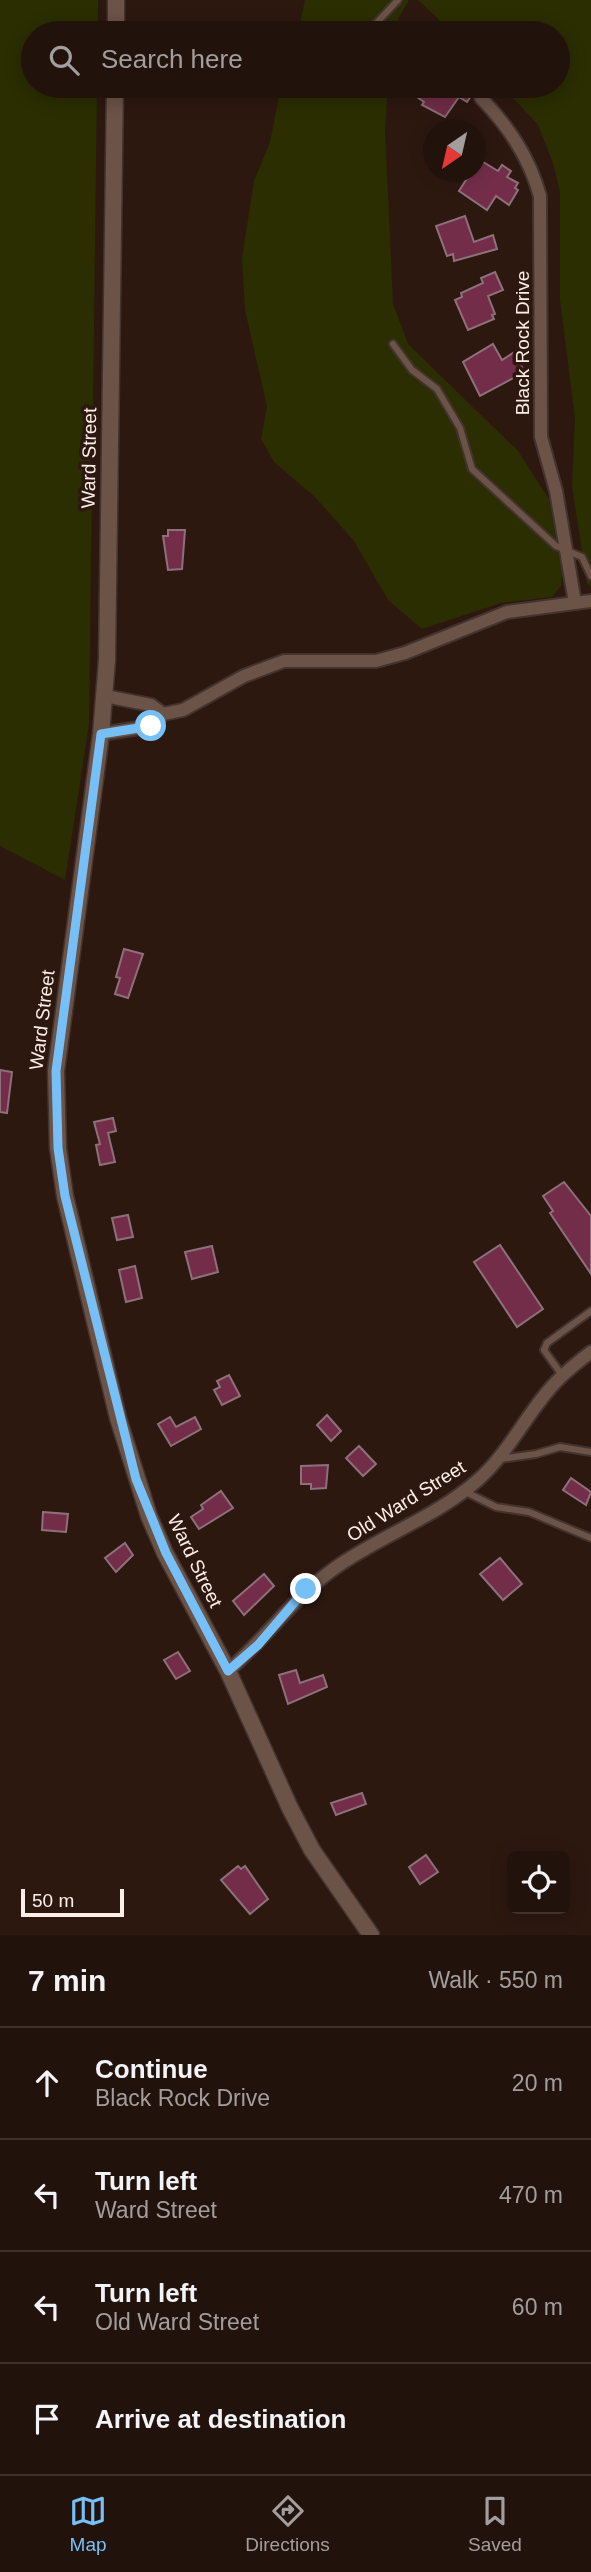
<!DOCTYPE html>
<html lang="en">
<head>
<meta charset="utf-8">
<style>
  body { margin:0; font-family:Helvetica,sans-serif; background:#2a1b15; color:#f1f3f6 }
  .controls { position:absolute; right:21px; bottom:21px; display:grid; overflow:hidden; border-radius:10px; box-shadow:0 4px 18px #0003 }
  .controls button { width:63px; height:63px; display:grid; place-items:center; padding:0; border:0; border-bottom:2px solid #3f322d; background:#22120c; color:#f1f3f6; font:35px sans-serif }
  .compass { position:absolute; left:423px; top:119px; width:63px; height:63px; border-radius:50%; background:#22120c; box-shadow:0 4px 18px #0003; rotate:214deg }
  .scale { position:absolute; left:21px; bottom:18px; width:103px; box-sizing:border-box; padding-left:7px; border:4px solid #fdeee8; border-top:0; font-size:19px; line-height:24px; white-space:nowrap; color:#fdeee8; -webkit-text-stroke:5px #2d1810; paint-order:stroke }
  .stop { position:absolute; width:21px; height:21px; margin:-16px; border:5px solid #76c0f7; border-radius:50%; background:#fff }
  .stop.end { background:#76c0f7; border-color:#fff; box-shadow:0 2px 7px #0008 }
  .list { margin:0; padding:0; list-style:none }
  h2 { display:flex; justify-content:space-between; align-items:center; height:91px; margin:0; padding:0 28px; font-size:30px }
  h2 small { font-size:23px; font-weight:400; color:#a29e9d }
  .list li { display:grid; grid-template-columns:46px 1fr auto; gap:21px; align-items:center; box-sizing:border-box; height:112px; padding:0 28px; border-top:2px solid #3f322d }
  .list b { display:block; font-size:26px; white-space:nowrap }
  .list p { margin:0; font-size:23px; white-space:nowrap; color:#a29e9d }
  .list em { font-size:23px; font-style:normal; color:#a29e9d }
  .icon { flex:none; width:38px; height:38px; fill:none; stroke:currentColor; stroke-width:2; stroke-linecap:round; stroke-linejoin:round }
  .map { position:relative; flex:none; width:591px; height:1935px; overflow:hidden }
  .search { position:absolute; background:#22120c; box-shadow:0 4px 18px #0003; left:21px; right:21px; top:21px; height:77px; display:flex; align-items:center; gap:18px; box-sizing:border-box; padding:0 24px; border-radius:38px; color:#a29e9d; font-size:26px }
  .sheet { height:539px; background:#22120c }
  nav { display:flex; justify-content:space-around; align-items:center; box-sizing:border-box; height:98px; border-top:2px solid #3f322d; background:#22120c; font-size:19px; color:#a29e9d }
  nav a { display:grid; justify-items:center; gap:4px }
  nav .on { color:#76c0f7 }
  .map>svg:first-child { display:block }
  .green { fill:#2b2e00 }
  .building { fill:#732d49; stroke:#8d717a; stroke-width:2 }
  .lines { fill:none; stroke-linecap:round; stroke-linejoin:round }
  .lane-casing { stroke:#43332e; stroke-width:10 }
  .street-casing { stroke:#43332e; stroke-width:16 }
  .secondary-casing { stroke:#43332e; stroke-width:19 }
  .lane { stroke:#6b5348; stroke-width:6 }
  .street { stroke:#6b5348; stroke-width:12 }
  .secondary { stroke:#6b5348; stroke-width:16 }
  .route { stroke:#76c0f7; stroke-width:9 }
  .labels { text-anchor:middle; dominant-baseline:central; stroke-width:7; stroke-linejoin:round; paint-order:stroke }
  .street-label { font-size:19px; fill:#fdeee8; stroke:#2d1810 }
</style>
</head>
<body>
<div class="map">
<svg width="591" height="1935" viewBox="0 0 591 1935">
  <rect width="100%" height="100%" fill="#2d1810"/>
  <!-- green -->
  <g class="green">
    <polygon points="0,0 98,0 98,33 33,33 33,86 97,86 89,724 65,880 0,846"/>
    <polygon points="305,0 409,0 390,33 298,33"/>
    <polygon points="418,0 591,0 591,587 587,584 572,486 575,418 560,300 560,192 553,163 538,125 502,86 558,86 558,33 453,33"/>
    <polygon points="281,86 388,86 385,129 393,304 408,344 518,451 549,499 562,574 561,586 552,597 501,603 422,629 388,600 354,541 316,498 274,462 261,439 267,406 245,310 242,258 254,181 270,142"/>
  </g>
  <!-- building -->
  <g class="building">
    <polygon points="424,86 478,86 467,102 459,97 445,117 422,105 424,102 417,97"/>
    <polygon points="475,157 498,171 502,165 511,171 507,177 518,183 515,188 518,190 509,205 496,196 487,210 459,191 471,172 475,172"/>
    <polygon points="465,216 474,242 493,235 497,249 454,261 453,254 447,256 436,226"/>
    <polygon points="495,272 503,290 488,296 495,314 492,315 494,319 468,330 455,300 462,297 461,293 483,283 481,278"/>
    <polygon points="493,344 502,360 513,353 522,367 518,369 521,374 480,396 463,362"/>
    <polygon points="168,530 185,530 182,569 168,570 163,536 168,536"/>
    <polygon points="124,949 143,954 128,998 115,994 120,978 116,977"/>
    <polygon points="0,1070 12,1072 7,1113 0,1112"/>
    <polygon points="113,1118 116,1131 108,1133 115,1162 100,1165 96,1145 100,1144 94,1122"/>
    <polygon points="564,1182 591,1216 591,1274 550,1213 553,1211 543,1196"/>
    <polygon points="128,1215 133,1237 117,1240 112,1218"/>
    <polygon points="500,1245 543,1309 517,1327 474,1262"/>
    <polygon points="212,1246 218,1272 192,1279 185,1252"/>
    <polygon points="135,1266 142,1298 126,1302 119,1270"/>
    <polygon points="229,1375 240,1396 222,1405 214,1390 220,1387 217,1381"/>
    <polygon points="327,1415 341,1431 331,1441 317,1425"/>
    <polygon points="170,1417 176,1427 195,1417 201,1429 171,1446 158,1424"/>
    <polygon points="359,1446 376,1464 363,1476 346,1458"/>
    <polygon points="328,1465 326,1488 311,1489 311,1484 301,1484 301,1466"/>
    <polygon points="571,1478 591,1492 586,1505 563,1490"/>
    <polygon points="221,1491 233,1508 199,1529 191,1517 203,1509 201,1505"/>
    <polygon points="43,1512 68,1514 66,1532 42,1530"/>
    <polygon points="125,1543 133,1555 116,1572 105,1558"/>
    <polygon points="500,1558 522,1584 503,1600 480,1574"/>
    <polygon points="264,1574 274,1586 244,1615 233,1601"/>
    <polygon points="178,1652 190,1671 176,1679 164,1660"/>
    <polygon points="296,1670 300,1683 323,1675 327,1687 288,1704 279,1675"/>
    <polygon points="362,1793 366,1804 336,1815 331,1803"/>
    <polygon points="426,1855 438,1872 420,1884 409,1867"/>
    <polygon points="238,1866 241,1869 245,1866 268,1899 250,1914 221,1880"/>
  </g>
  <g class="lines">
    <defs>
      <g id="lane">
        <polyline points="367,33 398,0"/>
        <polyline points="320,89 323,86"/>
        <polyline points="393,344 412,370 437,389 460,428 472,469 556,546 582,557 591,576"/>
        <polyline points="562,1375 544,1350 547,1343 591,1311"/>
        <polyline points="500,1459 536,1454 560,1447 591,1452"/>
        <polyline points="464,1491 496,1507 529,1512 591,1538"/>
      </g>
      <g id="street">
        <path d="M481 98C509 127 529 157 540 196L541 437 556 491 575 603"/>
        <polyline points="105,696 151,705 163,714"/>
        <polyline points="101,734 151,726 163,714 183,710 244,676 284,661 376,661 405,653 507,612 591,601"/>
        <path d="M228 1671C266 1638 294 1597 335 1568 381 1535 437 1517 479 1479 507 1454 524 1419 548 1391 560 1376 575 1364 591 1352"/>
      </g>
      <g id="secondary">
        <polyline points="116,33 116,0"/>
        <polyline points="115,86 107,660 101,734 56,1071 58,1148 65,1196 118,1418 149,1516 165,1553 228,1671 290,1808 312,1850 371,1935"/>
      </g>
    </defs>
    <!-- lane casing -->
    <use href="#lane" class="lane-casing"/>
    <!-- street casing -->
    <use href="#street" class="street-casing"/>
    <!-- secondary casing -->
    <use href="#secondary" class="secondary-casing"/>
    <!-- lane -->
    <use href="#lane" class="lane"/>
    <!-- street -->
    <use href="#street" class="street"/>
    <!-- secondary -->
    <use href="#secondary" class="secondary"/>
  </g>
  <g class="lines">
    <!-- route -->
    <polyline class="route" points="151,726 101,734 56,1071 58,1148 65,1196 136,1479 166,1553 228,1671 258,1645 306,1589"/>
  </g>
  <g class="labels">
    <!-- street labels -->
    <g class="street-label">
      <text transform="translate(522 343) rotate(-90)">Black Rock Drive</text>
      <text transform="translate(89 458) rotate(-89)">Ward Street</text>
      <text transform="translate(42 1020) rotate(-83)">Ward Street</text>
      <text transform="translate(406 1501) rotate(-32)">Old Ward Street</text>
      <text transform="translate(195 1561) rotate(64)">Ward Street</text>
    </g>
  </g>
</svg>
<div class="controls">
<button><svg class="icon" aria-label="locate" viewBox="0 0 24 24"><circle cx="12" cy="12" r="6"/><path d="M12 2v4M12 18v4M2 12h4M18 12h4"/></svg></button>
</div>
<svg class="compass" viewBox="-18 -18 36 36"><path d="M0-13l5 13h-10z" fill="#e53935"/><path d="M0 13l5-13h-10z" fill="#a29e9d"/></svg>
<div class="scale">50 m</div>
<div class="stop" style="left:151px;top:726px"></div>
<div class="stop end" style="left:306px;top:1589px"></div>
<div class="search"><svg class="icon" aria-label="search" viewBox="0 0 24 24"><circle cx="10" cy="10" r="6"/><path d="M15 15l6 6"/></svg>Search here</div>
</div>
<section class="sheet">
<h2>7 min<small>Walk · 550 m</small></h2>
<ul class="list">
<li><svg class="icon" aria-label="ahead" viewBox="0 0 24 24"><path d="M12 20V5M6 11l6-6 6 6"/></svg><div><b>Continue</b><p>Black Rock Drive</p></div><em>20 m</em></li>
<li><svg class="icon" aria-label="left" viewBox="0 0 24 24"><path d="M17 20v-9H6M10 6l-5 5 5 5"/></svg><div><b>Turn left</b><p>Ward Street</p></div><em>470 m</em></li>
<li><svg class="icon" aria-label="left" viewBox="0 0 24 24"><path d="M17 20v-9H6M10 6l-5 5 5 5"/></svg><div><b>Turn left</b><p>Old Ward Street</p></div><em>60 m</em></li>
<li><svg class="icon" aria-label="arrive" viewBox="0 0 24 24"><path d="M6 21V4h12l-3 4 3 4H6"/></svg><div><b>Arrive at destination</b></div></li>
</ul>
</section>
<nav>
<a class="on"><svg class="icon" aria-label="map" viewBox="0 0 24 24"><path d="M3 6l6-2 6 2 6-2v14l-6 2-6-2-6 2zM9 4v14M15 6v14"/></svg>Map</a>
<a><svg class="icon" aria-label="directions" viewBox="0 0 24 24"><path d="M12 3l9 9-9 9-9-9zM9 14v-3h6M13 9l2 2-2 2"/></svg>Directions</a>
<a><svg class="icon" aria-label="saved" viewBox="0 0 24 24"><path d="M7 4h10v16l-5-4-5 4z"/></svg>Saved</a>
</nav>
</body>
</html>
